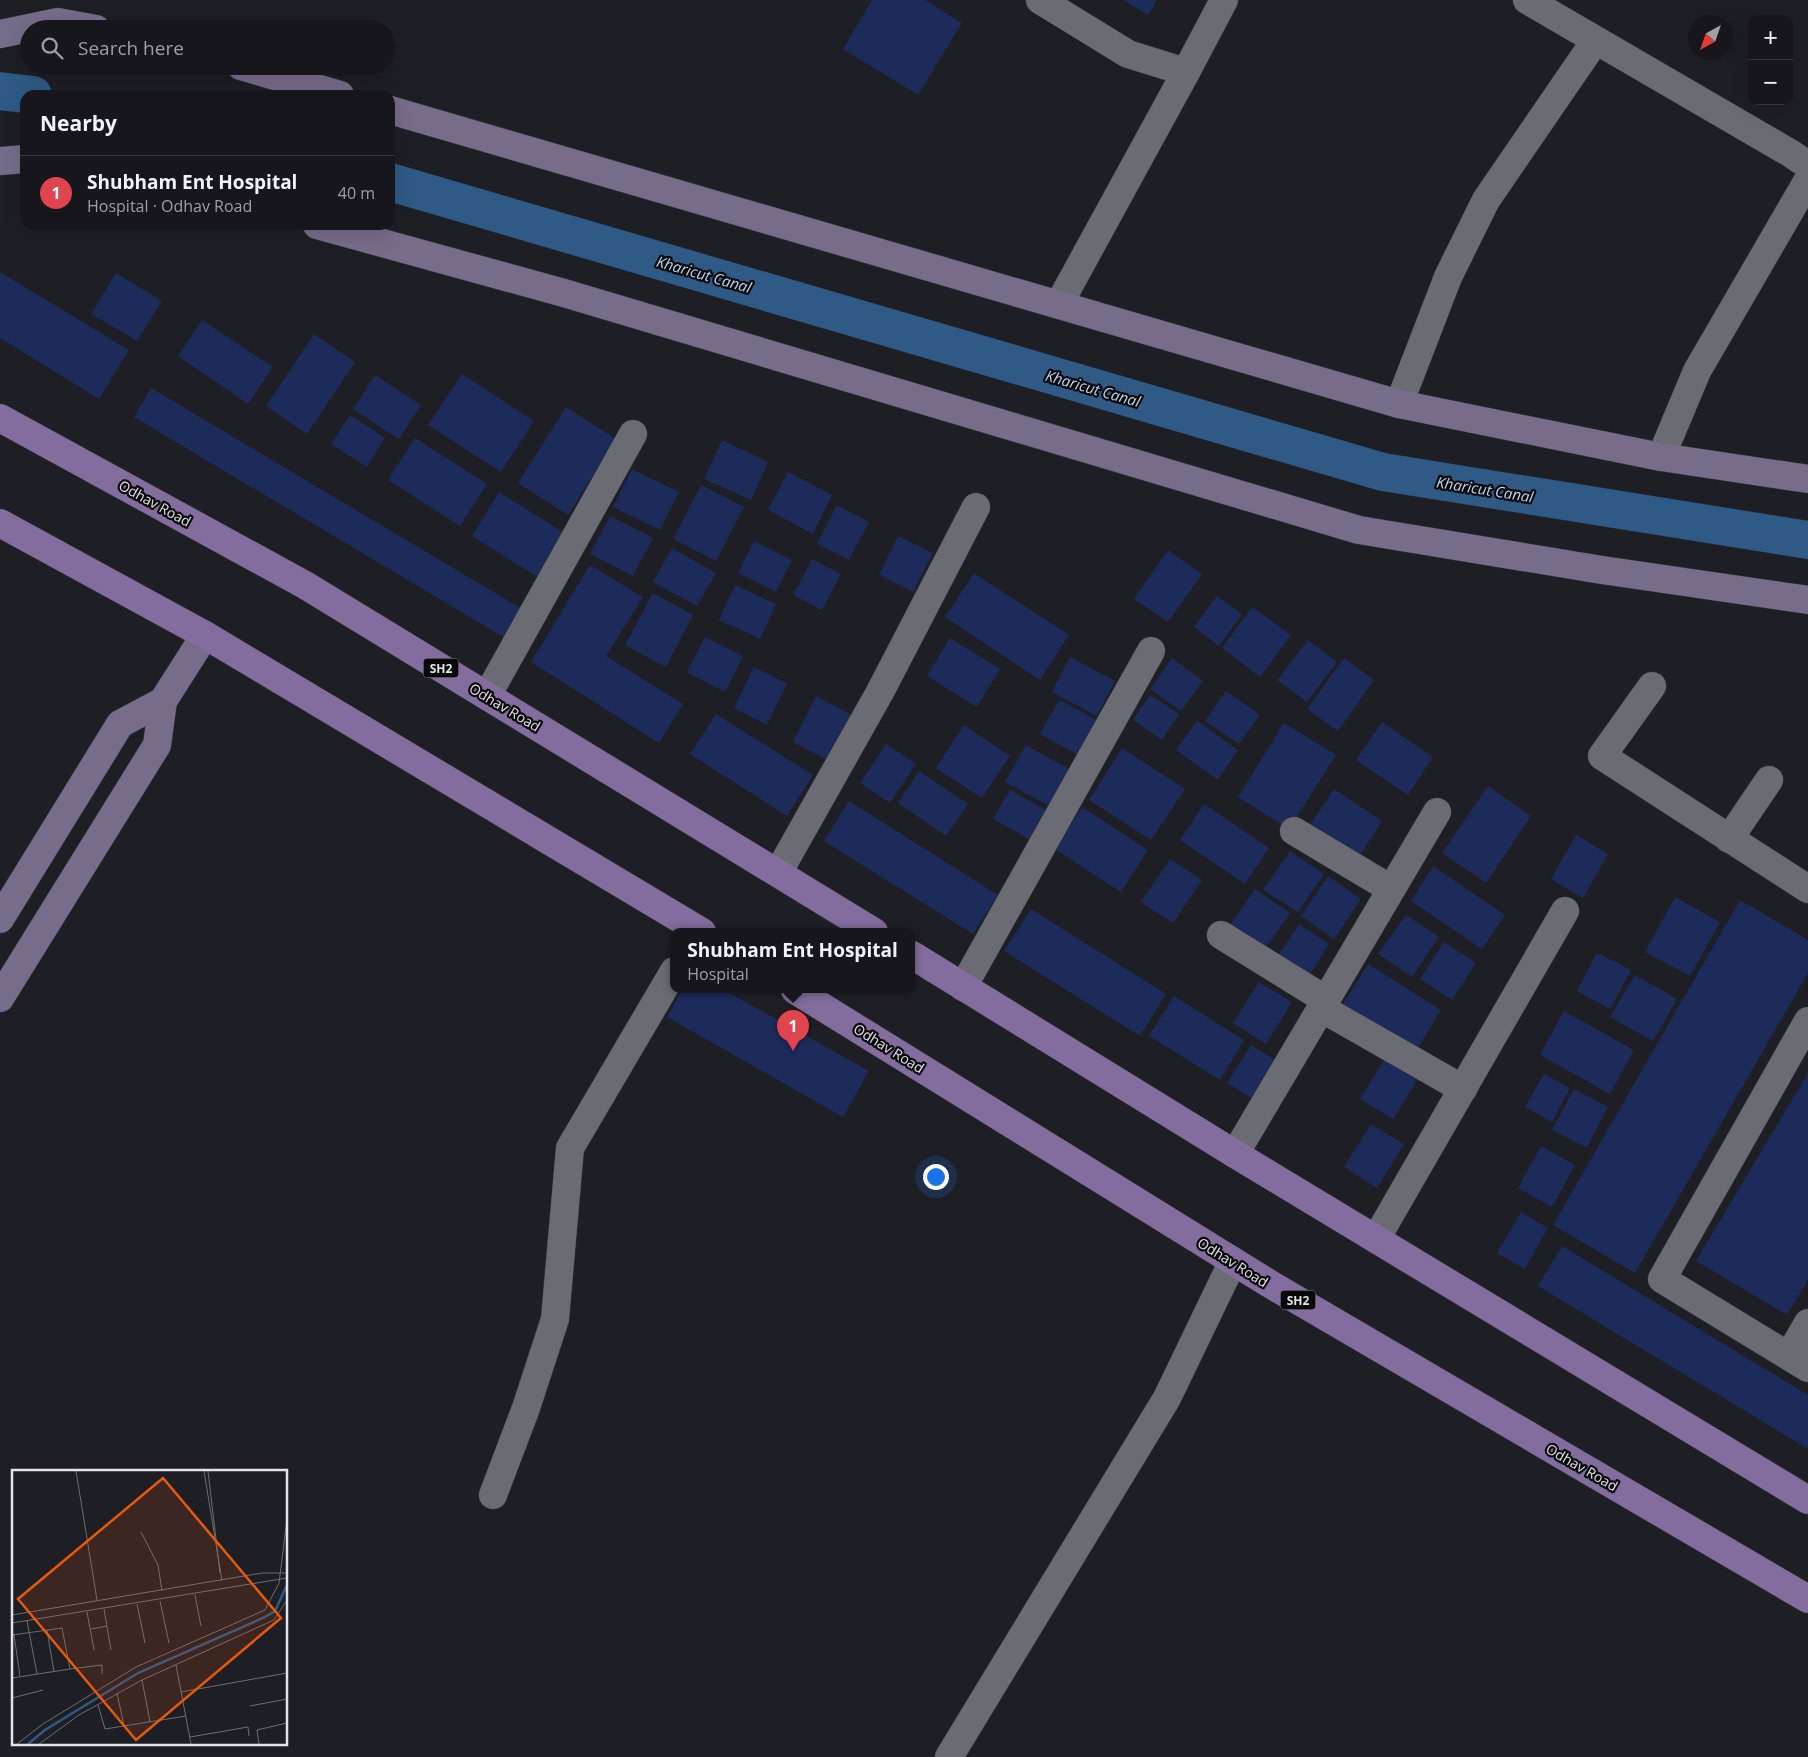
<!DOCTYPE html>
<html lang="en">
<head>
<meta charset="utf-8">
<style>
  body { margin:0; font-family:"Open Sans",sans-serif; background:#232329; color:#f1f3f6 }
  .controls { position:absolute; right:15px; top:15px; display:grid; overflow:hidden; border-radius:10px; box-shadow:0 5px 20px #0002 }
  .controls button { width:45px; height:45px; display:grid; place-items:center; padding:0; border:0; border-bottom:1px solid #35353b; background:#16161c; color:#f1f3f6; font:25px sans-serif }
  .compass { position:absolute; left:1688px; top:15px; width:45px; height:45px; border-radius:50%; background:#16161c; box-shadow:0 5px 20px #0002; rotate:220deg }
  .you { position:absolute; left:935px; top:1176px; width:18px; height:18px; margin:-12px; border:4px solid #fff; border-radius:50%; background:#1a73e8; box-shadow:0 0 0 8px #1a73e833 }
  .badge { display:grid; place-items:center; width:32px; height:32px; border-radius:50%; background:#52cdcc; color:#fff; font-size:16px; font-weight:700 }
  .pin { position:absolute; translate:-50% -41px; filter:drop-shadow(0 1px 2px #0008) }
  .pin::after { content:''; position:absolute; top:26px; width:18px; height:15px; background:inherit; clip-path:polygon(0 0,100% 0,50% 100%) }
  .popup { position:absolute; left:670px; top:928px; width:245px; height:65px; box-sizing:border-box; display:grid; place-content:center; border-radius:10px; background:#16161c; filter:drop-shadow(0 1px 4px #0005); font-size:16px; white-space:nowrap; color:#9e9fa3 }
  .popup b { font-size:19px; color:#f1f3f6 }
  .popup::after { content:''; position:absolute; left:50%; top:100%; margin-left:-10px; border:10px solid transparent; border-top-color:#16161c }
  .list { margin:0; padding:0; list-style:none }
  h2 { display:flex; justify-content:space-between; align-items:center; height:65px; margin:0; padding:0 20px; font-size:21px }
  h2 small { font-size:16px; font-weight:400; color:#9e9fa3 }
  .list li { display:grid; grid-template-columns:32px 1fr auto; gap:15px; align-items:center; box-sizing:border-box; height:75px; padding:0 20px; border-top:1px solid #35353b }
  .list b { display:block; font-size:19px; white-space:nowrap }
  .list p { margin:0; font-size:16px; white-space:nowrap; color:#9e9fa3 }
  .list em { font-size:16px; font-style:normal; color:#9e9fa3 }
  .icon { flex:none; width:28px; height:28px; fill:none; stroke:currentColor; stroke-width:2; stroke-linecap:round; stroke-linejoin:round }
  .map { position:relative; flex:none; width:1808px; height:1757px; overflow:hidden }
  .search { position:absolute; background:#16161c; box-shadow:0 5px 20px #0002; left:20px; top:20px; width:375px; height:55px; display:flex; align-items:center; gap:12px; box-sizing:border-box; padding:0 18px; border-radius:28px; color:#9e9fa3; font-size:19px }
  .panel { position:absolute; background:#16161c; box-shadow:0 5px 20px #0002; left:20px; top:90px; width:375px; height:140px; border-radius:15px }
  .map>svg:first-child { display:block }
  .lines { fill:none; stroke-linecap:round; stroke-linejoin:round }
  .canal { stroke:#2e5a85; stroke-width:38 }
  .building { fill:#1c2b5a }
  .street-casing { stroke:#38383e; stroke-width:29 }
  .secondary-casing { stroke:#38383e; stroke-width:29 }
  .primary-casing { stroke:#38383e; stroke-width:29 }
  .street { stroke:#6b6b74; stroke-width:28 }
  .secondary { stroke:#776c89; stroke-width:28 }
  .primary { stroke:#826d9e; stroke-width:28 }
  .labels { text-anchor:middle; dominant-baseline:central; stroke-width:4.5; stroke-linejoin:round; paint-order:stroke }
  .shield { fill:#08080b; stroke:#a1a1a6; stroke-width:1 }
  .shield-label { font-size:12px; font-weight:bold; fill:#e3e3e8 }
  .street-label { font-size:14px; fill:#e3e3e8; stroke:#08080b }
  .water-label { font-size:15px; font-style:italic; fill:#bed8f3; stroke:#08080b }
  .inset-river { fill:none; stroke:#2e5a85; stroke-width:2.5 }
  .inset-road { fill:none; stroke:#6d6d73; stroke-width:1 }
  .view { fill:#e8590c; fill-opacity:0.15; stroke:#e8590c; stroke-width:2.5 }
  .inset-edge { fill:none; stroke:#e3e3e8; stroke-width:2.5 }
</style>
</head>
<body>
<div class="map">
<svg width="1808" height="1757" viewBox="0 0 1808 1757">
  <rect width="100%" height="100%" fill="#1e1e25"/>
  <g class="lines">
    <!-- canal -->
    <g class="canal">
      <polyline points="0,91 33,95"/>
      <polyline points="390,182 1383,472 1808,540"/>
    </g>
  </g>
  <!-- building -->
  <g class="building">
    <polygon points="872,0 925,0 962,23 918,95 843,49"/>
    <polygon points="1123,0 1157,0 1148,15"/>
    <polygon points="0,272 129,350 99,399 0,338"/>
    <polygon points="116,273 162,301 137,341 91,314"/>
    <polygon points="202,320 273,367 248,404 178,356"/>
    <polygon points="314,334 355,362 307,434 266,406"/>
    <polygon points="462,374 534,421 501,472 428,425"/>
    <polygon points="375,375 421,405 399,439 353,409"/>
    <polygon points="151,388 527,612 510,641 134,417"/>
    <polygon points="566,407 616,439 568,515 518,483"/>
    <polygon points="350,415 385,438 367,467 331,444"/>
    <polygon points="415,438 487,484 460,526 388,480"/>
    <polygon points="722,440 768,462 751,500 704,479"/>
    <polygon points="632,469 679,492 660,530 613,507"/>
    <polygon points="788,472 832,495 813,534 768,510"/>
    <polygon points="701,485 744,507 716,561 673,539"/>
    <polygon points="499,492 574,539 547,583 472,536"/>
    <polygon points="837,505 869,522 849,560 817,544"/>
    <polygon points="610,516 653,538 633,576 590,554"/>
    <polygon points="898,536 933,553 913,592 879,575"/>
    <polygon points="754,541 792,560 776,592 738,573"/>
    <polygon points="672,548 716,573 697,606 653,582"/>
    <polygon points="1168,550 1202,574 1168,622 1134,599"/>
    <polygon points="812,559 841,574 822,610 793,595"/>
    <polygon points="590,565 643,597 606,656 683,704 659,743 531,662"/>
    <polygon points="974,573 1069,635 1040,680 945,617"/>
    <polygon points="735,585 776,604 760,639 719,620"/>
    <polygon points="653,593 693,615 666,667 625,645"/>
    <polygon points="1217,596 1242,614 1219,646 1194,627"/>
    <polygon points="1252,607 1291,635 1260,677 1222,648"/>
    <polygon points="705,637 743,656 725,692 687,672"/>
    <polygon points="950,638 1000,669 977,707 927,676"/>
    <polygon points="1308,640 1337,662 1307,702 1277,680"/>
    <polygon points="1070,657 1115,681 1097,716 1052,692"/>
    <polygon points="1172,658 1203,681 1181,711 1150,689"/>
    <polygon points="1344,658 1374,680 1338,731 1307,709"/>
    <polygon points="754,667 787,684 767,725 734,708"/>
    <polygon points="1226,691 1260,715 1239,744 1205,721"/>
    <polygon points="1150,695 1179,714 1162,740 1133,720"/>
    <polygon points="816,696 854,716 830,761 793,742"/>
    <polygon points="1059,700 1099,721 1080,756 1040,734"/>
    <polygon points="716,714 813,775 787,816 690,754"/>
    <polygon points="1197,721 1238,750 1218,780 1176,750"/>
    <polygon points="1382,722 1433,757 1408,795 1356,760"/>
    <polygon points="1284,723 1336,755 1289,829 1238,797"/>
    <polygon points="964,725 1010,756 982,798 936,768"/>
    <polygon points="886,744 916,764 890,803 860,783"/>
    <polygon points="1026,745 1071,770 1051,807 1005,782"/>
    <polygon points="1122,748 1185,789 1151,840 1089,800"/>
    <polygon points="919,771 968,804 946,836 898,803"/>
    <polygon points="1488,786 1531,816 1486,883 1442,853"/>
    <polygon points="1334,789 1382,821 1353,866 1304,834"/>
    <polygon points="1010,790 1049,812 1033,841 993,819"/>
    <polygon points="849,801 998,895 973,934 824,841"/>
    <polygon points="1204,804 1269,848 1245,884 1180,840"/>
    <polygon points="1082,807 1148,850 1121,892 1055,849"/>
    <polygon points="1576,835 1608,854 1583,898 1551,879"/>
    <polygon points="1290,851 1324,874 1298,912 1263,890"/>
    <polygon points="1170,859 1202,880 1173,923 1141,902"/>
    <polygon points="1433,866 1505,915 1482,949 1411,901"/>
    <polygon points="1328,876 1361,899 1334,939 1301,916"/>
    <polygon points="1255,889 1290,913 1263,952 1228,928"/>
    <polygon points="1675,897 1720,922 1690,976 1645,952"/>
    <polygon points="1740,900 1808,940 1808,973 1635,1273 1553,1225"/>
    <polygon points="1031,909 1166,994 1140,1036 1004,951"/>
    <polygon points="1406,915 1439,937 1412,977 1378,954"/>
    <polygon points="1299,924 1329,944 1309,976 1278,956"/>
    <polygon points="1444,942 1476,963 1452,1000 1420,979"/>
    <polygon points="1597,953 1631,970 1610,1009 1577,991"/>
    <polygon points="1368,964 1441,1010 1416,1051 1343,1004"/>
    <polygon points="1635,975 1677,999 1653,1041 1610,1017"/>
    <polygon points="1259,982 1292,1002 1266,1044 1233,1023"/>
    <polygon points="682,990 724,990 869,1071 843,1117 667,1017"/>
    <polygon points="1174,996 1244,1040 1220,1080 1149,1036"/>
    <polygon points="1564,1011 1634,1050 1610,1094 1540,1055"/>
    <polygon points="1251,1045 1277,1061 1253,1099 1227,1083"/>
    <polygon points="1386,1057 1419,1077 1393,1119 1360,1099"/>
    <polygon points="1808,1073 1808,1280 1787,1315 1696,1261"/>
    <polygon points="1544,1074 1570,1088 1552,1122 1525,1107"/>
    <polygon points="1574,1089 1608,1107 1587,1148 1552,1130"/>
    <polygon points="1371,1124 1404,1144 1377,1188 1344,1167"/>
    <polygon points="1541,1146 1575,1165 1552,1207 1518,1188"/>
    <polygon points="1521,1212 1548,1228 1525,1269 1497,1253"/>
    <polygon points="1562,1246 1808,1395 1808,1449 1538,1286"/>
  </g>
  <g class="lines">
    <defs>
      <g id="street">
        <polyline points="1040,0 1128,54 1186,72"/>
        <polyline points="1527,0 1790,153 1808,165"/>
        <polyline points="1059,304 1186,72 1224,0"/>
        <polyline points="1399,404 1448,277 1486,200 1595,41"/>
        <polyline points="1661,457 1697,371 1808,180"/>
        <polyline points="1652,686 1602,756 1808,889"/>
        <polyline points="487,696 633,434"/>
        <polyline points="1294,831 1391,889"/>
        <polyline points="1729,839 1769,780"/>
        <polyline points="778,873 880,692 976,507"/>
        <polyline points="1221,935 1326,1000"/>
        <polyline points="963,987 1151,651"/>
        <polyline points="1321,1008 1463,1089"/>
        <polyline points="1808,1021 1662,1279 1808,1368"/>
        <polyline points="1235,1154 1437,812"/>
        <polyline points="1376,1239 1565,911"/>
        <polyline points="1789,1356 1808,1323"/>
        <polyline points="493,1495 526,1408 555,1319 570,1148 674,971"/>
        <polyline points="949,1757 1167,1398 1233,1261"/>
      </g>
      <g id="secondary">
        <polyline points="0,34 58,22 96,29"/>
        <polyline points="241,66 340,95"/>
        <polyline points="390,110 1399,404 1661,457 1808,479"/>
        <polyline points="0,161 25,159"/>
        <polyline points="317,225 564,293 1359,530 1602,570 1808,600"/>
        <polyline points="0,919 120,724 163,701"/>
        <polyline points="0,998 157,745 163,701 205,635"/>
      </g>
      <g id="primary">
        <polyline points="0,418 305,585 874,932"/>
        <polyline points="0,523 205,635 702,932"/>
        <polyline points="912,955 1235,1154 1808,1500"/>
        <polyline points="795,990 1270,1284 1808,1599"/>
      </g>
    </defs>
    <!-- street casing -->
    <use href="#street" class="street-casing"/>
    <!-- secondary casing -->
    <use href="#secondary" class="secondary-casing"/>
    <!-- primary casing -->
    <use href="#primary" class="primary-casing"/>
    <!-- street -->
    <use href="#street" class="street"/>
    <!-- secondary -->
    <use href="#secondary" class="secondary"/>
    <!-- primary -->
    <use href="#primary" class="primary"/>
  </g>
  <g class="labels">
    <!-- shield labels -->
    <g class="shield">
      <rect x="423.5" y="658.5" width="35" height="19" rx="4"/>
      <rect x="1280.5" y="1290.5" width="35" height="19" rx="4"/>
    </g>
    <g class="shield-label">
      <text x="441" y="668">SH2</text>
      <text x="1298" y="1300">SH2</text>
    </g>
    <!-- street labels -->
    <g class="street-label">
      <text transform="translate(155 503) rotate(29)">Odhav Road</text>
      <text transform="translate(505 707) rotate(31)">Odhav Road</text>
      <text transform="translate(889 1048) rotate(32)">Odhav Road</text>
      <text transform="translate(1233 1262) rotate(32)">Odhav Road</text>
      <text transform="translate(1582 1467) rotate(30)">Odhav Road</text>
    </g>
    <!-- water labels -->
    <g class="water-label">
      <text transform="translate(704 274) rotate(16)">Kharicut Canal</text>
      <text transform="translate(1093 388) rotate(16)">Kharicut Canal</text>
      <text transform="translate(1485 489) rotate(9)">Kharicut Canal</text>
    </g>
  </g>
  <!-- overview -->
  <g transform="translate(12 1470)">
    <rect width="275" height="275" fill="#1e1e25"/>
    <path class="inset-river" d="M16 274 33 260 126 203 251 148 263 141 275 115"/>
    <path class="inset-road" d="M64 1 85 130M192 1 210 111M196 1 208 103M129 62 146 95 150 121M183 125 189 156M148 131 157 173M125 134 133 173M92 139 99 180M75 142 82 180M0 145 250 103H275M15 151 25 204M0 153 275 108M79 159 95 156M35 160 42 202M0 165 50 158 58 199 0 208M2 165 8 206M164 195 179 274M58 199 90 195V204M130 210 138 252M169 222 275 203M105 223 112 256M0 228 31 220M86 235 93 259 174 246M238 236 275 229M178 267 236 257 237 266M5 274 31 254 124 197 253 140 267 113 275 49M27 274 67 245 130 210 262 150 275 130M247 274 245 260 275 253"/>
    <path class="view" d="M151 8 269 148 124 270 6 129Z"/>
    <rect width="275" height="275" class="inset-edge"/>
  </g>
</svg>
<div class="controls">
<button>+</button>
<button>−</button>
</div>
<svg class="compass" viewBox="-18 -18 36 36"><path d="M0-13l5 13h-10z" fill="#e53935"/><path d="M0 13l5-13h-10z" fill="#9e9fa3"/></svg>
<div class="you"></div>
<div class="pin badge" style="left:793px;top:1051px;background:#e0444e">1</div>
<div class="popup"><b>Shubham Ent Hospital</b>Hospital</div>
<div class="search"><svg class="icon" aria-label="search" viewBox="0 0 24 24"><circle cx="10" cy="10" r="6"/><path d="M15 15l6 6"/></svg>Search here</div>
<section class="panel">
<h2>Nearby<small></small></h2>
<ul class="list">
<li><span class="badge" style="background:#e0444e">1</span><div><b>Shubham Ent Hospital</b><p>Hospital · Odhav Road</p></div><em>40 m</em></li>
</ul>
</section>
</div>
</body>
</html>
